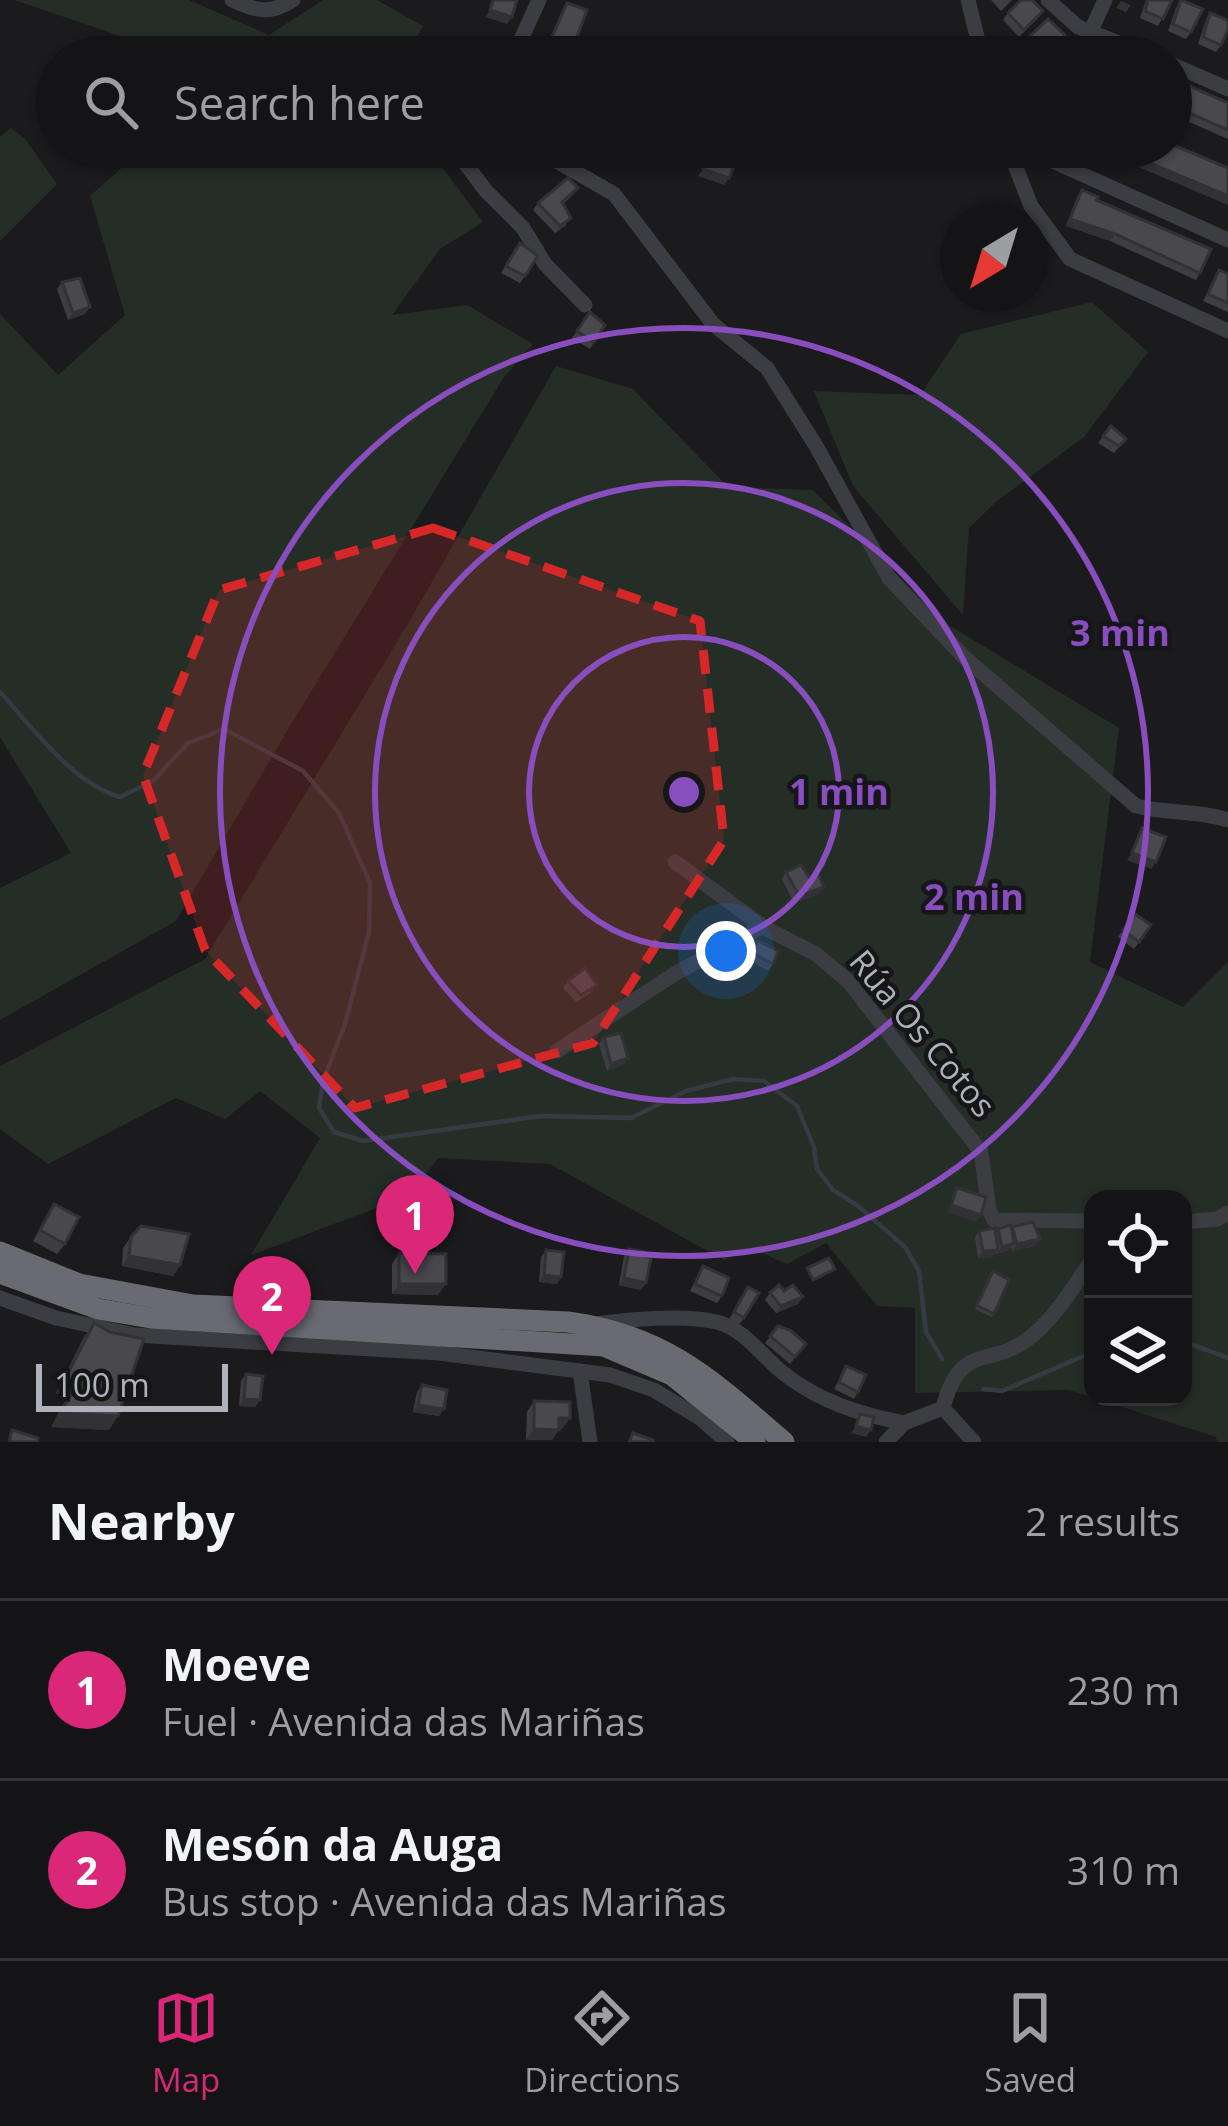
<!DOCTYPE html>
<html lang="en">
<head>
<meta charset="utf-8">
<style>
  body { margin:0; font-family:"Open Sans",sans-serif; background:#1d1d1f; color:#f1f3f6 }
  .controls { position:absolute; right:36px; bottom:36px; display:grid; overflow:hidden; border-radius:24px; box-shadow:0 3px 9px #0004 }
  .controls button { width:108px; height:108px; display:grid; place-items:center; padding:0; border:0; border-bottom:3px solid #333335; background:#141416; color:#f1f3f6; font:60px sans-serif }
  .compass { position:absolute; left:940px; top:204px; width:108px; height:108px; border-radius:50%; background:#141416; box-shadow:0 3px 9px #0004; rotate:218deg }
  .scale { position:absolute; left:36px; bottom:30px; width:192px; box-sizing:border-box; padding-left:12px; border:6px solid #afb2bb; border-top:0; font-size:33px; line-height:42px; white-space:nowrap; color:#afb2bb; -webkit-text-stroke:9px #161618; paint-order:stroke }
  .you { position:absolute; left:726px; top:951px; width:42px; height:42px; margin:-30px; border:9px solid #fff; border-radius:50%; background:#1a73e8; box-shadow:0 0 0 18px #1a73e833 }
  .badge { display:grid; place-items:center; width:78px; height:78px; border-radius:50%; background:#db2777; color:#fff; font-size:39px; font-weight:700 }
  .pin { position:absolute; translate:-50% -99px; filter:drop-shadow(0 3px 6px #0008) }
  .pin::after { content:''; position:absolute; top:63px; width:42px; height:36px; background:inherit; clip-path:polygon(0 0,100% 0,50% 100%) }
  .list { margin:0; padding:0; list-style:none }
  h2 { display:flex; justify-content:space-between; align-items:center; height:156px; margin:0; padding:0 48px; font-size:51px }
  h2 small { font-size:39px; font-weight:400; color:#9d9ea1 }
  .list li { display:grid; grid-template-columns:78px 1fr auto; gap:36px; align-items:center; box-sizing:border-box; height:180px; padding:0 48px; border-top:3px solid #333335 }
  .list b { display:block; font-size:45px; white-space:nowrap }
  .list p { margin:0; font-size:39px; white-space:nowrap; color:#9d9ea1 }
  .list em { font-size:39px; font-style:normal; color:#9d9ea1 }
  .icon { flex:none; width:66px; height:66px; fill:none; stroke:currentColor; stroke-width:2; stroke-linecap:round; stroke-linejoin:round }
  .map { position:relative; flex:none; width:1228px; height:1442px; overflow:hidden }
  .search { position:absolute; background:#141416; box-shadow:0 3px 9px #0004; left:36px; right:36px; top:36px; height:132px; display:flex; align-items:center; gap:30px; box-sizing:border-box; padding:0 42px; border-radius:66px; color:#9d9ea1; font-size:45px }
  .sheet { height:516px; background:#141416 }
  nav { display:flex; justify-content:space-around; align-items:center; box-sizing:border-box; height:168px; border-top:3px solid #333335; background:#141416; font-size:33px; color:#9d9ea1 }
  nav a { display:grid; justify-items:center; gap:6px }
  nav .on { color:#db2777 }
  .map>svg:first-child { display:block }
  .green { fill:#252d27; fill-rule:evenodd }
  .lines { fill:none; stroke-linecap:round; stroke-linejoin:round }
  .stream { stroke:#343b42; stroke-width:4.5 }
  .minor { stroke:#3c3d42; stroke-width:15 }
  .highway { stroke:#696a72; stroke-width:21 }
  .wall { fill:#3e3e42 }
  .shaded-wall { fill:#323236 }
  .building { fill:#48484d; stroke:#323236; stroke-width:3 }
  .marked { fill:#d62828; fill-opacity:0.2; stroke:#d62828; stroke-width:9; stroke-dasharray:24 15; stroke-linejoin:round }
  .ring { fill:none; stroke:#884ebe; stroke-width:6 }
  .labels { text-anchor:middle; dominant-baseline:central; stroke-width:9; stroke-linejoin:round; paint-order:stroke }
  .street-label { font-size:33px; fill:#afb2bb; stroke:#161618 }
  .centre { fill:#884ebe; stroke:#161618; stroke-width:6 }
  .ring-label { font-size:36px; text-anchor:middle; font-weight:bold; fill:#884ebe; stroke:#161618; stroke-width:9; stroke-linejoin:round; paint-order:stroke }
</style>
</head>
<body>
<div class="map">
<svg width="1228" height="1442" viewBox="0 0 1228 1442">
  <rect width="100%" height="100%" fill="#1b1b1d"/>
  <!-- green -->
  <g class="green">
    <polygon points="15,0 189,0 269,35 323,0 377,0 423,26 406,57 147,57 140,43"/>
    <polygon points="11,128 25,139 57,184 0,241 0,137"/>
    <polygon points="145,147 427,147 483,222 440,249 392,315 467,305 533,344 504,377 287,731 176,921 0,1020 0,888 71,853 0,737 0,314 58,375 125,315 90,196"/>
    <polygon points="1092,302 1148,352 1084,437 997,501 969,528 963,615 853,486 814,391 920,395 961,334"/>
    <path d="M556 366 633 389 728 487 813 490 947 624 1119 728 1090 962 1183 1007 1228 962V1442H1217L1216 1437 1069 1390 915 1393V1308L877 1306 826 1243 787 1264 751 1248 724 1260 550 1164 438 1158 411 1195 251 1255 320 1138 260 1091 225 1119 176 1098 48 1164 0 1129V1066L205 959 406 627ZM1093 1199H1183V1397H1093Z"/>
  </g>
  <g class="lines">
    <!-- stream -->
    <g class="stream">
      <path d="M0 692C33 728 72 783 120 797L153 781 188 743 224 729 303 771 339 813 370 883 369 932 345 1024 323 1081 319 1108 334 1132 363 1141 541 1116 631 1118 686 1091 733 1079 764 1081 797 1106 814 1147 817 1169 833 1190 858 1206 905 1247 919 1271 926 1332 942 1359"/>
      <polyline points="1183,1341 1228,1358"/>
      <polyline points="983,1389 1002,1391 1093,1352"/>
    </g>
    <!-- minor -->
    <g class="minor">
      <path d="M232 0C256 11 270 15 293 0"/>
      <polyline points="968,0 982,57"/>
      <polyline points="1048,0 1078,27 1154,57"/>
      <polyline points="513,57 539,0"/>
      <polyline points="1079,57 1105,0"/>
      <polyline points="1171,64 1228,89"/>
      <polyline points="453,147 486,191 523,228 545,264 585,305"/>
      <path d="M532 147 614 194 713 324 767 368 816 446 889 578 964 657 1136 806C1167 814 1198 810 1228 820"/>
      <polyline points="739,147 758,155"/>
      <polyline points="1008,147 1031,206 1070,259 1228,331"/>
      <polyline points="1045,147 1048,159 1228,240"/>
      <polyline points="675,862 765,928 816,954 848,981 981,1152 989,1210 994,1220 1093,1221"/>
      <polyline points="557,1051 676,973 763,926"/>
      <polyline points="1183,1222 1217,1219 1228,1213"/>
      <polyline points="0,1298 56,1318 135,1335 439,1353 610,1375 654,1390 700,1418 727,1442"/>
      <path d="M595 1324C632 1319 680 1314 717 1322 744 1329 762 1356 783 1373 820 1402 859 1414 904 1423"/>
      <polyline points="580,1371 590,1442"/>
      <polyline points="886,1442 904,1423 943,1408"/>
      <path d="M974 1442 943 1408C961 1338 991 1371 1033 1335 1057 1315 1075 1284 1093 1259"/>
    </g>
    <!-- highway -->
    <g class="highway">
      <path d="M0 1252 79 1284 193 1305 568 1322C665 1335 712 1380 784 1442"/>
      <polyline points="0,1273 98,1309 151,1318 604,1346 672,1375 755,1442"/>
    </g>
  </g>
  <!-- wall -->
  <g class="wall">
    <polygon points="991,0 1012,0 1001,11"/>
    <polygon points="1146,0 1172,0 1158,26 1140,18"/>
    <polygon points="1181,0 1191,32 1186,39 1168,31 1176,8"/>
    <polygon points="1008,13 1038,18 1019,37 1003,20"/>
    <polygon points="1210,13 1221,45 1216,52 1198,44 1206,20"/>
    <polygon points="1065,35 1046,57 1037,57 1025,44 1029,37"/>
    <polygon points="1171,78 1228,103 1228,139 1171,114"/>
    <polygon points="1082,190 1200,273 1196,280 1110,241 1066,226 1077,197"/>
    <polygon points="573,195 563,204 566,225 555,233 533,210 538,203"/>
    <polygon points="520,243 525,276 520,283 501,273"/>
    <polygon points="1219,270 1228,274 1228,312 1203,301"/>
    <polygon points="62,282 85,314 68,320 57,289"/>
    <polygon points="590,312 594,342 590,349 572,338"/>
    <polygon points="1111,426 1126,439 1114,453 1098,443"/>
    <polygon points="786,872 809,877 819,894 794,903 782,879"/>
    <polygon points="1135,914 1151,925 1134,949 1118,937"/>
    <polygon points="757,940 773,964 768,971 748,960 752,947"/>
    <polygon points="568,981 592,992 576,1002 563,988"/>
    <polygon points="604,1037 623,1065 607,1071 599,1044"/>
    <polygon points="54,1204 65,1244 57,1254 33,1241"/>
    <polygon points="1011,1228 1035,1246 1012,1251 1011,1247 1009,1250 997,1254 996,1253 993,1257 978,1258 975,1238 979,1231 995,1232 998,1229"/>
    <polygon points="131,1237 180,1265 173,1276 122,1266 123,1248"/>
    <polygon points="629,1249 641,1290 619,1285 624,1256"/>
    <polygon points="546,1250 557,1284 539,1282 541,1257"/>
    <polygon points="399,1253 438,1295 392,1294 392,1264"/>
    <polygon points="703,1266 722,1296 717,1303 690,1291"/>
    <polygon points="990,1274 994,1314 992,1317 975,1309"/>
    <polygon points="748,1287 744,1318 739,1325 729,1319"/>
    <polygon points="784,1291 803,1297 798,1304 776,1313 765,1300 770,1293"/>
    <polygon points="94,1323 109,1430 51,1427 68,1397 56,1393 84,1337"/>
    <polygon points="778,1326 806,1344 790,1364 765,1343"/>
    <polygon points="846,1366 858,1392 854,1399 834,1389"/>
    <polygon points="246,1374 260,1400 255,1407 239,1406 241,1381"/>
    <polygon points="422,1385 444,1409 439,1416 413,1412 417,1392"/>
    <polygon points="534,1401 570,1418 562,1429 559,1429 552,1440 526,1440 527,1412"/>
  </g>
  <!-- shaded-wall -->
  <g class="shaded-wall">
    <polygon points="1121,1 1131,5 1126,12 1116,8"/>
    <polygon points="490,10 512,17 507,24 485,17"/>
    <polygon points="551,39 573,48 568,55 546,46"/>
    <polygon points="645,147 669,147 664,154"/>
    <polygon points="1091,147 1112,147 1228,196 1228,205"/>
    <polygon points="667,153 683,159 678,166 662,160"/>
    <polygon points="703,169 729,178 724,185 698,176"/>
    <polygon points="1070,219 1115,234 1110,241 1066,226"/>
    <polygon points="90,307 85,314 68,320 73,313"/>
    <polygon points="1132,853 1156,862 1151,869 1127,860"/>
    <polygon points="824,887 819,894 794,903 799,896"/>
    <polygon points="628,1058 623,1065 607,1071 611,1064"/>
    <polygon points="951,1205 981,1215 976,1222 946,1212"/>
    <polygon points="1040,1239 1035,1246 1012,1251 1017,1244"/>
    <polygon points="1014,1243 1009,1250 997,1254 1002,1247"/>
    <polygon points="998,1250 993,1257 978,1258 983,1251"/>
    <polygon points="129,1256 180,1265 173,1276 122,1266"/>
    <polygon points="544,1275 561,1277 557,1284 539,1282"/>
    <polygon points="624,1278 646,1283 641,1290 619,1285"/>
    <polygon points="399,1284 446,1284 438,1295 392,1294"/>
    <polygon points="803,1297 798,1304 776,1313 781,1306"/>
    <polygon points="65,1379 78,1383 68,1397 56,1393"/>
    <polygon points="244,1399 260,1400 255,1407 239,1406"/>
    <polygon points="418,1405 444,1409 439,1416 413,1412"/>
    <polygon points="60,1413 118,1416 109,1430 51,1427"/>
    <polygon points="559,1418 570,1418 562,1429 552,1429"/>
    <polygon points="856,1426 871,1430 866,1437 851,1433"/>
    <polygon points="534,1429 559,1430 552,1440 526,1440"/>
  </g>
  <!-- building -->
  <g class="building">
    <polygon points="493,0 517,0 512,17 490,10"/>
    <polygon points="1021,0 1032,0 1043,11 1024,30 1008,13"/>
    <polygon points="1148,0 1172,0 1163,19 1145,11"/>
    <polygon points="1181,0 1203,9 1191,32 1173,24"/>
    <polygon points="567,3 587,10 573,48 551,39"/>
    <polygon points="1210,13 1228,20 1228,30 1221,45 1203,37"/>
    <polygon points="1048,19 1065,35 1046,54 1029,37"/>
    <polygon points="606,39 647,57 601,57"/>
    <polygon points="455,43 464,57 431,57"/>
    <polygon points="1102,47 1125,57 1098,57"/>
    <polygon points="1067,49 1075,53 1073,57 1063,57"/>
    <polygon points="1171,78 1228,103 1228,130 1171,105"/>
    <polygon points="1171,144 1228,168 1228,196 1112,147 1171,147"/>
    <polygon points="669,147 687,147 683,159 667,153"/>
    <polygon points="709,147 739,155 729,178 703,169"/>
    <polygon points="568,178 578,188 562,202 571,218 560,226 538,203"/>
    <polygon points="1082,190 1098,197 1096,200 1211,249 1200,273 1115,234 1070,219"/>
    <polygon points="520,243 538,256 525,276 506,266"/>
    <polygon points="1219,270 1228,274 1228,303 1208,294"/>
    <polygon points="80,278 90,307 73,313 62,282"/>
    <polygon points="590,312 605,325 594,342 577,331"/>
    <polygon points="1111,426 1126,439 1119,446 1103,436"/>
    <polygon points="1142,828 1166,837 1156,862 1132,853"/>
    <polygon points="801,865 809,877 818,873 824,887 799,896 786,872"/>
    <polygon points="1135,914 1151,925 1139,942 1123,930"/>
    <polygon points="757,940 779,951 773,964 753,953"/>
    <polygon points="585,968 597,985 581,995 568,981"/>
    <polygon points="621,1033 628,1058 611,1064 604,1037"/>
    <polygon points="957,1188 986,1197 981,1215 951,1205"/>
    <polygon points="54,1204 79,1217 65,1244 40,1230"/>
    <polygon points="1033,1222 1040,1239 1017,1244 1012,1227"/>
    <polygon points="1011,1225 1014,1243 1002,1247 998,1229"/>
    <polygon points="141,1226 189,1234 180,1265 129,1256 131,1237"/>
    <polygon points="995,1228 998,1250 983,1251 979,1231"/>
    <polygon points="629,1249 644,1252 643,1256 651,1258 646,1283 624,1278"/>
    <polygon points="546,1250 564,1252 561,1277 544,1275"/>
    <polygon points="399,1253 446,1254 446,1284 399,1284"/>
    <polygon points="829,1258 835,1269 813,1280 807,1268"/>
    <polygon points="703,1266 729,1278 722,1296 695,1284"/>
    <polygon points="993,1271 1009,1280 994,1314 977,1305"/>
    <polygon points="779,1285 784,1291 793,1285 803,1297 781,1306 770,1293"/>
    <polygon points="748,1287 759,1293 744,1318 734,1312"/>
    <polygon points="94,1323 110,1332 144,1339 118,1416 60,1413 78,1383 65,1379"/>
    <polygon points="778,1326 790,1330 806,1344 795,1357 770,1336"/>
    <polygon points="846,1366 866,1375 858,1392 839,1382"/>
    <polygon points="246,1374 263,1376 260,1400 244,1399"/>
    <polygon points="422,1385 447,1390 444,1409 418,1405"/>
    <polygon points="534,1401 570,1402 570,1418 559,1418 559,1430 534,1429"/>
    <polygon points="860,1414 874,1417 871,1430 856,1426"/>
    <polygon points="12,1430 38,1438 37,1442 9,1442"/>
    <polygon points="633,1433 653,1440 653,1442 629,1442"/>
  </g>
  <!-- marked area -->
  <path class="marked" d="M433 528 700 621 724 840 593 1043 355 1108 205 950 143 775 219 590Z"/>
  <!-- distance rings -->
  <g class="ring">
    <circle cx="684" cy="792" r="155"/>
    <circle cx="684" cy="792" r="309"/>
    <circle cx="684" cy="792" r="464"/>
  </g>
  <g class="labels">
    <!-- street labels -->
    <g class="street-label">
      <text transform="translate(923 1033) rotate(50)">Rúa Os Cotos</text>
    </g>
  </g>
  <circle cx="684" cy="792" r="18" class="centre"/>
  <g class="ring-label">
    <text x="1120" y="646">3 min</text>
    <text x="839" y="805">1 min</text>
    <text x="974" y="910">2 min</text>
  </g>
</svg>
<div class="controls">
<button><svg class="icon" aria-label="locate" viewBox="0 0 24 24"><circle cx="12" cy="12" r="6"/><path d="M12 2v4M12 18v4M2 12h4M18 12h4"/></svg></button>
<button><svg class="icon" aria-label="layers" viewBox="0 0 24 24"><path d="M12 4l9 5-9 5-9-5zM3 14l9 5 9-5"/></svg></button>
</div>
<svg class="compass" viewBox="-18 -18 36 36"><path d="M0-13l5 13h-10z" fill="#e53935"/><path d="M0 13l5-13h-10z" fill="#9d9ea1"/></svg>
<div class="scale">100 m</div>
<div class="you"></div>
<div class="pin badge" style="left:415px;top:1274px">1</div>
<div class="pin badge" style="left:272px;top:1355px">2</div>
<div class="search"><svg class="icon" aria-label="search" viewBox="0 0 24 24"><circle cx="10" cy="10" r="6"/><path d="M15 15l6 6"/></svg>Search here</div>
</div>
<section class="sheet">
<h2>Nearby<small>2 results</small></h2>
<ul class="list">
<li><span class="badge">1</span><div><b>Moeve</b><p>Fuel · Avenida das Mariñas</p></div><em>230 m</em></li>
<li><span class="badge">2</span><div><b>Mesón da Auga</b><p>Bus stop · Avenida das Mariñas</p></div><em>310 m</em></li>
</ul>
</section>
<nav>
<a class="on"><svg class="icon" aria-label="map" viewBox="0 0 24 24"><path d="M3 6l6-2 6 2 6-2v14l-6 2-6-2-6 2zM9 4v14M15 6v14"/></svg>Map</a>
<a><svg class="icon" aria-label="directions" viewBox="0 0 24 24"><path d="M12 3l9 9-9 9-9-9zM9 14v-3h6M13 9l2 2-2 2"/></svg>Directions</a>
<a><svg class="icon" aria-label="saved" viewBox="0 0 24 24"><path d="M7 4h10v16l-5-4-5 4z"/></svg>Saved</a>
</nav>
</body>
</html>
